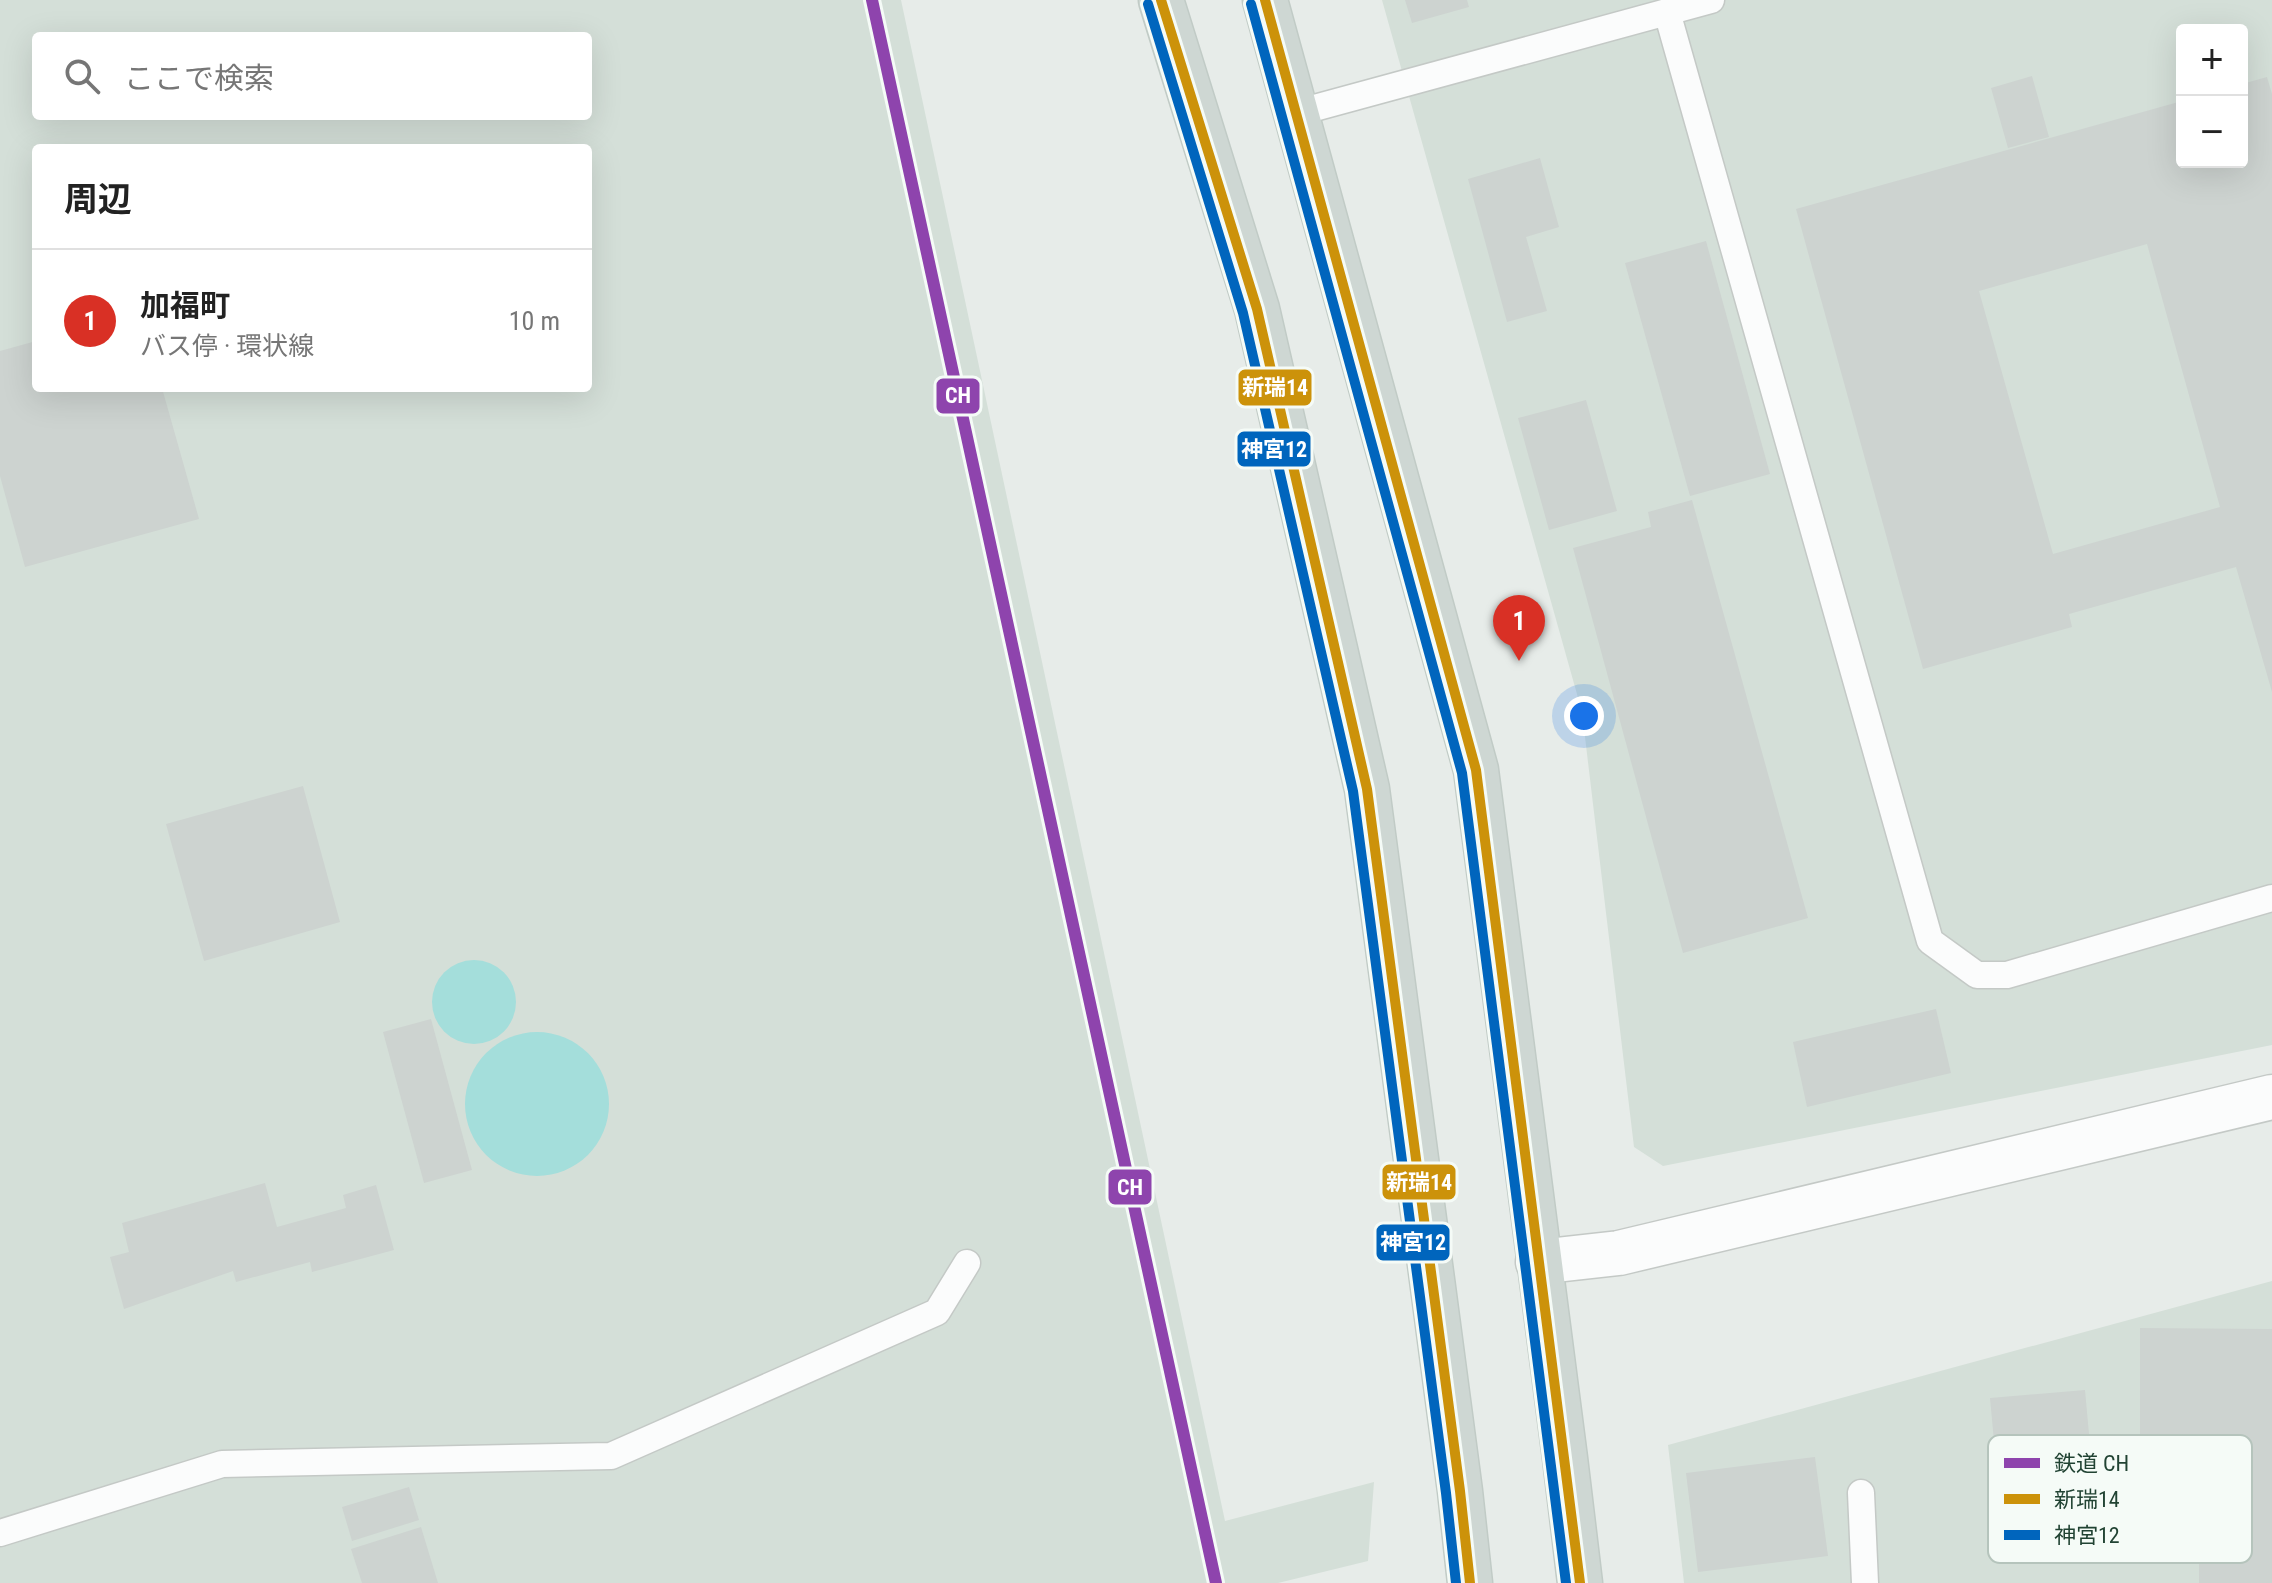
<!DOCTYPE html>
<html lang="ja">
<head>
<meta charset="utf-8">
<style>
  body { margin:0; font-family:"Roboto Condensed","Noto Sans JP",sans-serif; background:#f6f6f6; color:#222 }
  .controls { position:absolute; right:24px; top:24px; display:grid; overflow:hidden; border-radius:8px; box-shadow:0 8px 32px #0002 }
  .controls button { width:72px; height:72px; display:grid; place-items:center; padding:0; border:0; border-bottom:2px solid #e0e0e0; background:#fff; color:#222; font:40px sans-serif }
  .you { position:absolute; left:1584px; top:716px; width:28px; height:28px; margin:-20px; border:6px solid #fff; border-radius:50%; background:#1a73e8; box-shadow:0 0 0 12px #1a73e833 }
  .badge { display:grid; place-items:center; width:52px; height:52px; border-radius:50%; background:#d93025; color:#fff; font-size:26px; font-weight:700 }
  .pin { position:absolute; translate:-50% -66px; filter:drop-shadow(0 2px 4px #0008) }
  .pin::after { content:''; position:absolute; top:42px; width:28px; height:24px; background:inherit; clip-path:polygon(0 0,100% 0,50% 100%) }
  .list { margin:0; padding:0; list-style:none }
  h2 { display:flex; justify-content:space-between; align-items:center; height:104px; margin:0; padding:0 32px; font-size:34px }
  h2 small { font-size:26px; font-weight:400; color:#767676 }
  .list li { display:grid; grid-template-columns:52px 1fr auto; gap:24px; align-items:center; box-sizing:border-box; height:144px; padding:0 32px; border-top:2px solid #e0e0e0 }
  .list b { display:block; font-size:30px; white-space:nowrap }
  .list p { margin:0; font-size:26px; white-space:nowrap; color:#767676 }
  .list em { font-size:26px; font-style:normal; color:#767676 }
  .icon { flex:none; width:44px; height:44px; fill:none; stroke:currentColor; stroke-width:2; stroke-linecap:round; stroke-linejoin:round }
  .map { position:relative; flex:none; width:2272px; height:1583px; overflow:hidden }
  .search { position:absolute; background:#fff; box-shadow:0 8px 32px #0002; left:32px; top:32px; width:560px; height:88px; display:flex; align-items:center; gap:20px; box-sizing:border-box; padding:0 28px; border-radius:8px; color:#767676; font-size:30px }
  .panel { position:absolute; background:#fff; box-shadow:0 8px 32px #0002; left:32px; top:144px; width:560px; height:248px; border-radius:8px }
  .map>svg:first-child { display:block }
  .built { fill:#d4dfd8; fill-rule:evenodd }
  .water { fill:#a4dedb }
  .building { fill:#cdd3d0; fill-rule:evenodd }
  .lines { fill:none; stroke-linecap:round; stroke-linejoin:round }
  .service-casing { stroke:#c4c9c6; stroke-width:29 }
  .tertiary-casing { stroke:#c4c9c6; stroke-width:47 }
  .primary-casing { stroke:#c1cbc6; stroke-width:47 }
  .service { stroke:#fbfcfc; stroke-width:26 }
  .tertiary { stroke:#fbfcfc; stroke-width:44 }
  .primary { stroke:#ced7d3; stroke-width:44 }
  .bus-1-casing { stroke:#f5fbf7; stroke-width:16 }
  .bus-2-casing { stroke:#f5fbf7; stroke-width:16 }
  .bus-1 { stroke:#cc920a; stroke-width:10 }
  .bus-2 { stroke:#0065bd; stroke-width:10 }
  .rail-1-casing { stroke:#f5fbf7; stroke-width:18 }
  .rail-1 { stroke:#8e44ad; stroke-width:12 }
  .key { fill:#f5fbf7; stroke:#b5c4bc; stroke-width:2 }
  .key-label { font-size:22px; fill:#214333 }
  .line-badge { stroke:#f5fbf7; stroke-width:3 }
  .badge-label { font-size:22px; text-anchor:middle; font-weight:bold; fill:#fff }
</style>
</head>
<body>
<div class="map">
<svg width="2272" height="1583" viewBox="0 0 2272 1583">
  <rect width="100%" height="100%" fill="#e7ece9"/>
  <!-- built -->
  <g class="built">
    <path d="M0 0H901L1225 1521 1374 1482 1368 1561 1278 1583H0ZM36 36H588V116H36ZM36 148H588V388H36Z"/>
    <path d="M1382 0H2272V1045L1663 1166 1634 1147 1582 712ZM2182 30H2242V162H2182Z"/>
    <polygon points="2272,1281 2272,1583 1684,1583 1668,1445"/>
  </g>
  <!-- water -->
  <g class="water">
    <circle cx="474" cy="1002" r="42"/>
    <circle cx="537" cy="1104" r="72"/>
  </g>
  <!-- building -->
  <g class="building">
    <polygon points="1405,0 1467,0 1469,7 1412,23"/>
    <polygon points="2032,76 2049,137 2008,148 1991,88"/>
    <path d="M2267 77 2272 94V692L2236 567 2069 614 2072 627 1923 669 1796 209 2182 101V162H2242V84ZM2147 244 2220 507 2053 554 1979 291Z"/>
    <polygon points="1540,158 1559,227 1526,237 1547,311 1507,322 1468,179"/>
    <polygon points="1706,241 1770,474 1690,496 1625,263"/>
    <polygon points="36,341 36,388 162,388 199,519 25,567 0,476 0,351"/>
    <polygon points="1586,400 1617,511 1549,530 1518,418"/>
    <polygon points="1692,500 1808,918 1683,953 1573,548 1651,527 1648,512"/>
    <polygon points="303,786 340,922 204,961 166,824"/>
    <polygon points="1936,1009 1951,1073 1807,1107 1793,1042"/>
    <polygon points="431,1019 472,1170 424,1183 383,1032"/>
    <polygon points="265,1183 277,1227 346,1208 343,1195 376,1185 394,1250 312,1272 310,1262 236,1282 233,1271 124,1309 110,1257 129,1252 122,1223"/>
    <polygon points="2140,1328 2272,1329 2272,1583 2199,1583 2199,1527 2154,1527 2154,1467 2140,1467"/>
    <polygon points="2085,1390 2090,1445 1995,1452 1990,1398"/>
    <polygon points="1815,1457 1828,1556 1698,1572 1686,1473"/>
    <polygon points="409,1487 419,1520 352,1541 342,1507"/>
    <polygon points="421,1527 438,1583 362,1583 351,1549"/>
  </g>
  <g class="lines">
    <defs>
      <g id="service">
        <polyline points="1667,12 1930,941 1977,975 2007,975 2272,898"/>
        <polyline points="1296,113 1711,0"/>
        <polyline points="1861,1493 1865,1583"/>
        <polyline points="0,1533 222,1464 611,1456 937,1312 967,1263"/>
      </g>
      <polyline id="tertiary" points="1538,1262 1619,1253 2272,1097"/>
      <g id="primary">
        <polyline points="1161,0 1257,309 1367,789 1460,1491 1470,1583"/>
        <polyline points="1265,0 1476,770 1565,1458 1580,1583"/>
      </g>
    </defs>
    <!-- service casing -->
    <use href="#service" class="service-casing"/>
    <!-- tertiary casing -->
    <use href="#tertiary" class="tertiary-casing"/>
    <!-- primary casing -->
    <use href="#primary" class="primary-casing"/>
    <!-- service -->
    <use href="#service" class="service"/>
    <!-- tertiary -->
    <use href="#tertiary" class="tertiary"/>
    <!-- primary -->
    <use href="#primary" class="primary"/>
    <defs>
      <g id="bus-1">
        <polyline points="1161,0 1257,309 1367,789 1460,1491 1470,1583"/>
        <polyline points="1265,0 1476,770 1580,1583"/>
      </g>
      <g id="bus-2">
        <polyline points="1148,4 1243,313 1353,791 1446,1493 1456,1583"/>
        <polyline points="1251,4 1462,773 1566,1583"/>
      </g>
    </defs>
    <!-- bus-1 casing -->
    <use href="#bus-1" class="bus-1-casing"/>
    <!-- bus-2 casing -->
    <use href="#bus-2" class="bus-2-casing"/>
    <!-- bus-1 -->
    <use href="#bus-1" class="bus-1"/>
    <!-- bus-2 -->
    <use href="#bus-2" class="bus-2"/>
    <defs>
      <polyline id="rail-1" points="872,0 1216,1583"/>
    </defs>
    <!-- rail-1 casing -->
    <use href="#rail-1" class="rail-1-casing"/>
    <!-- rail-1 -->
    <use href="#rail-1" class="rail-1"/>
  </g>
  <!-- legend -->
  <rect x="1988" y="1435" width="264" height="128" rx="12" class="key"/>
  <rect x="2004" y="1458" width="36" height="10" fill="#8e44ad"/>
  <rect x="2004" y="1494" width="36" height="10" fill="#cc920a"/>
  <rect x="2004" y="1530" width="36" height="10" fill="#0065bd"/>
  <g class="key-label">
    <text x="2054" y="1471">鉄道 CH</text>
    <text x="2054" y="1507">新瑞14</text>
    <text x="2054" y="1543">神宮12</text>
  </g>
  <g class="line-badge">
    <rect x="1237" y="368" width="76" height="39" rx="8" fill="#cc920a"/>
    <rect x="935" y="377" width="46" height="38" rx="8" fill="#8e44ad"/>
    <rect x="1236" y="430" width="76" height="38" rx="8" fill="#0065bd"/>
    <rect x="1381" y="1163" width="76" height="38" rx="8" fill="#cc920a"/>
    <rect x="1107" y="1168" width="46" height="38" rx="8" fill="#8e44ad"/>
    <rect x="1375" y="1223" width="76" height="39" rx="8" fill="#0065bd"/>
  </g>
  <g class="badge-label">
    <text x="1275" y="395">新瑞14</text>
    <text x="958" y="403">CH</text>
    <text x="1274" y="457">神宮12</text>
    <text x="1419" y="1190">新瑞14</text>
    <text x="1130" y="1195">CH</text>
    <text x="1413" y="1250">神宮12</text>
  </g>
</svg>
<div class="controls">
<button>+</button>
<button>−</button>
</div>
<div class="you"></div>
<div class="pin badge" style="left:1519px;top:661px">1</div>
<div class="search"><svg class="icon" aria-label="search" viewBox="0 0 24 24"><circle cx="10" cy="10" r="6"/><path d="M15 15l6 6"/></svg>ここで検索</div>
<section class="panel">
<h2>周辺<small></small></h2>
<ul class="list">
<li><span class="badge">1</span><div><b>加福町</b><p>バス停 · 環状線</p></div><em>10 m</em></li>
</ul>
</section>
</div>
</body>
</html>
